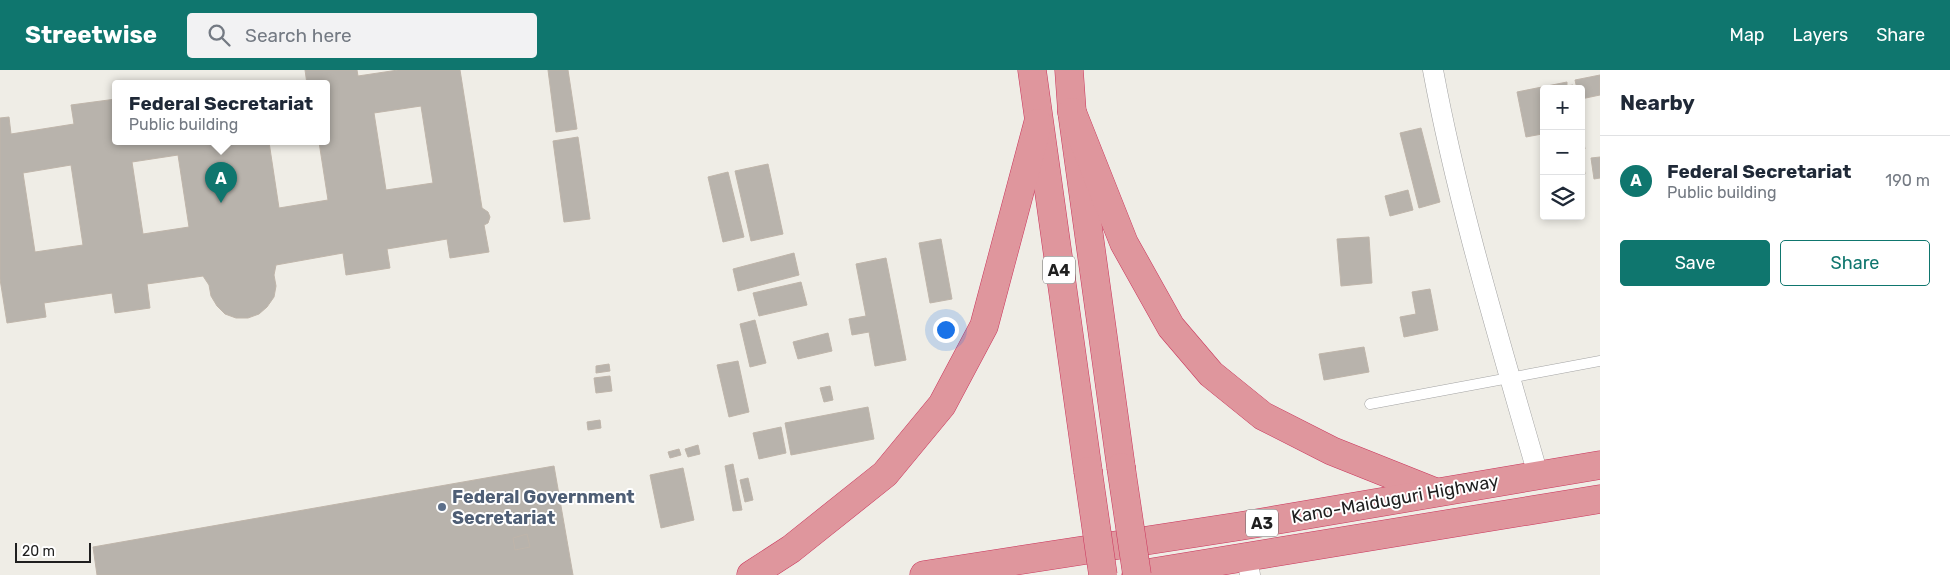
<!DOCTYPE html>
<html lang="en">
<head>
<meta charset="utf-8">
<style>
  body { margin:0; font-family:Rubik,sans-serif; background:#f2f2f3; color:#1f2937 }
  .controls { position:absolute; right:15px; top:15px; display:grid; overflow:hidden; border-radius:5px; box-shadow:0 2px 8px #0003 }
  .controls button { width:45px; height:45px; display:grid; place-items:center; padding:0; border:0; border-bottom:1px solid #e0e1e3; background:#fff; color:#1f2937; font:25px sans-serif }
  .scale { position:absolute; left:15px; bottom:12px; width:76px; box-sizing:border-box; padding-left:5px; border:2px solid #1f1f1f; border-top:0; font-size:14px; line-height:18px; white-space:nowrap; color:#1f1f1f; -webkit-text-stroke:4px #fff; paint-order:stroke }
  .you { position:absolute; left:945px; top:259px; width:18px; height:18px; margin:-12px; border:4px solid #fff; border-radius:50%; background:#1a73e8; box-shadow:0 0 0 8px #1a73e833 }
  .badge { display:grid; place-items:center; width:32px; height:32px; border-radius:50%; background:#0f766e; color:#fff; font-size:16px; font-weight:700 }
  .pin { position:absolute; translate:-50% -41px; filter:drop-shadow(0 1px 2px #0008) }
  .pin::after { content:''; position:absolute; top:26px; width:18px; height:15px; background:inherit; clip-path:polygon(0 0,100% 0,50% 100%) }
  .popup { position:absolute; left:112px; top:10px; width:218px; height:65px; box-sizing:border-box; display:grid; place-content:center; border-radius:5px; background:#fff; filter:drop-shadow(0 1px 4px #0005); font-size:16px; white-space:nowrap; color:#747a83 }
  .popup b { font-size:19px; color:#1f2937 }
  .popup::after { content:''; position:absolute; left:50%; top:100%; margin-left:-10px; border:10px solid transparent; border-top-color:#fff }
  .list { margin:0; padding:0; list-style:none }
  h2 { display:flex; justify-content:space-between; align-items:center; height:65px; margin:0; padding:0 20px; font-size:21px }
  h2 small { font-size:16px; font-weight:400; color:#747a83 }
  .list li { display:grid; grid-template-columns:32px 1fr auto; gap:15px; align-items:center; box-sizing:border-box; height:90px; padding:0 20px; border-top:1px solid #e0e1e3 }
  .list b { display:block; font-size:19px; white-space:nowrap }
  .list p { margin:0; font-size:16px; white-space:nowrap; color:#747a83 }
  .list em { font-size:16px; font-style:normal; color:#747a83 }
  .actions { display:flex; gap:10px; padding:15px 20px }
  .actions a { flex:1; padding:11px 0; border:1px solid #0f766e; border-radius:5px; text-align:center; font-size:18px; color:#0f766e }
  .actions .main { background:#0f766e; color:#fff }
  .icon { flex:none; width:28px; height:28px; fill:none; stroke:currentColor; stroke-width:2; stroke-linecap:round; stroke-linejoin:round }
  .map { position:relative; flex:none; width:1600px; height:505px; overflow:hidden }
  header { display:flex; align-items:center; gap:30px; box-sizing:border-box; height:70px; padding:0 25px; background:#0f766e; color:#fff }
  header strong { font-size:24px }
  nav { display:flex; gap:28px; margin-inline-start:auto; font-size:18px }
  .search { width:350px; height:45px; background:#f2f2f3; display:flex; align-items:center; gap:12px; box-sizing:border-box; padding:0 18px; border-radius:5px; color:#747a83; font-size:19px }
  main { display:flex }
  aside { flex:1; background:#fff }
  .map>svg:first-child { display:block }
  .building { fill:#b8b3ac; stroke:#bfb5aa; fill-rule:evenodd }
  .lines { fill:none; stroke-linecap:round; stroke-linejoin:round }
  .lane-casing { stroke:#a3a3a3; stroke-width:11 }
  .street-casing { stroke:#a3a3a3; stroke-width:21 }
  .highway-casing { stroke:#ca365c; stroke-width:29 }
  .lane { stroke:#fff; stroke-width:10 }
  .street { stroke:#fff; stroke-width:20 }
  .highway { stroke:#df969d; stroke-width:28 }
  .highway-bridge-casing { stroke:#ca365c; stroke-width:29; stroke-linecap:butt }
  .highway-bridge { stroke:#df969d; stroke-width:28 }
  .service-dot { fill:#5c6f8a; stroke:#fff; stroke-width:2 }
  .labels { text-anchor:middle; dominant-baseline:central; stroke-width:4; stroke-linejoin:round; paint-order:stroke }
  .shield { fill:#fff; stroke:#626262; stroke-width:1 }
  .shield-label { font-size:16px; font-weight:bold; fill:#1f1f1f }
  .service-label { font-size:18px; font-weight:bold; fill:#4e5e75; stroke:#fff; text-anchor:start }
  .street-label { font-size:18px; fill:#1f1f1f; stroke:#fff }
</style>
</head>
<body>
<header>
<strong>Streetwise</strong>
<div class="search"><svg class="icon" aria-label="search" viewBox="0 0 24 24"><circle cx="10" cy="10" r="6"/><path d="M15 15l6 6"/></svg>Search here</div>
<nav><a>Map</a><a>Layers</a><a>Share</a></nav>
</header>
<main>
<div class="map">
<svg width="1600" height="505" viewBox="0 0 1600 505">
  <rect width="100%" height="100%" fill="#efede6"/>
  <!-- building -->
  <g class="building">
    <path d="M305 0H357L358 6 398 0H460L482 138 488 142 490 147 488 153 484 155 489 182 450 188 447 169 387 179 390 198 346 205 343 183 276 195 274 205 276 216 274 227 267 237 259 244 248 248H236L225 244 217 236 211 226 209 215 203 206 147 214 150 238 115 243 112 223 44 233 46 247 7 253 0 209V48L9 47 11 64 74 54 71 35 116 29V72H269L279 138 328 130 319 72H326V14H307ZM421 36 433 113 386 120 374 43ZM178 85 189 157 143 164 132 92ZM71 95 83 175 35 182 23 103Z"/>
    <polygon points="548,0 568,0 577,59 556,62"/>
    <polygon points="1600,5 1600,25 1581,29 1581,19 1577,19 1575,10"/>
    <polygon points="1567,12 1567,16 1573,15 1574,19 1544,19 1544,73 1542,64 1526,67 1517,22"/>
    <polygon points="1421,58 1440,132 1419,138 1400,63"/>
    <polygon points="1581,58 1585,79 1581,79"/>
    <polygon points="578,67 590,149 564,152 553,71"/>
    <polygon points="1581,82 1585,104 1581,105"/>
    <polygon points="1600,87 1600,108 1594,109 1591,88"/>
    <polygon points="768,94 783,164 751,171 735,101"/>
    <polygon points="728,102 744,167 723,172 708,107"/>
    <polygon points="1408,120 1413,140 1390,146 1385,126"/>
    <polygon points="1369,167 1372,213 1341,216 1337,169"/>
    <polygon points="941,169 952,229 930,233 919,173"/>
    <polygon points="794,183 799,205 738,221 733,199"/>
    <polygon points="886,188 906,290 875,296 869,262 852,265 849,249 866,246 856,194"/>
    <polygon points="801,212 807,235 759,246 753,223"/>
    <polygon points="1430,219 1438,260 1404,267 1400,247 1416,244 1412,222"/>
    <polygon points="755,250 766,293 750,297 740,254"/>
    <polygon points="828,263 832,281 798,289 793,272"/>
    <polygon points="1364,277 1369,302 1324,310 1319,284"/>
    <polygon points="738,291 749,342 729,347 717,295"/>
    <polygon points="609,294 610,301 596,303 596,296"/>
    <polygon points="610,306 612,321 596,323 594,308"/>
    <polygon points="830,316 833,330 824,332 820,318"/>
    <polygon points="868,337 874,369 791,385 785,353"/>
    <polygon points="600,350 601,358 588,360 587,352"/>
    <polygon points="781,357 786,383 759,389 753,363"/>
    <polygon points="698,375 700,384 688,387 685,379"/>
    <polygon points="679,379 681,385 670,388 668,382"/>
    <polygon points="733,394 742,440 733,441 725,396"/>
    <polygon points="554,396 573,505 97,505 93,477"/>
    <polygon points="683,398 694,450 661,458 650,405"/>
    <polygon points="748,408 753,430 745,432 740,410"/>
    <polygon points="527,464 530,477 515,480 513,468"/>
  </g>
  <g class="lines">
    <defs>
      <polyline id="lane" points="1370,334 1600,291"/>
      <g id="street">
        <path d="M1433 0C1458 135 1500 272 1538 405"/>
        <polyline points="1247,487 1250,505"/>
      </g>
      <g id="highway">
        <polyline points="1032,0 1088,401"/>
        <polyline points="1069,0 1072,42 1121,397"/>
        <polyline points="1072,42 1124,173 1171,257 1211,304 1263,346 1332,381 1435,422"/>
        <polyline points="751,505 791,479 885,404 942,335 984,256 1038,53"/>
        <polyline points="924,505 1241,456 1600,395"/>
        <polyline points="1136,505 1600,429"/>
      </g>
    </defs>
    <!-- lane casing -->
    <use href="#lane" class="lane-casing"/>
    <!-- street casing -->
    <use href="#street" class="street-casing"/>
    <!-- highway casing -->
    <use href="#highway" class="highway-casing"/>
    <!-- lane -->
    <use href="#lane" class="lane"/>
    <!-- street -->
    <use href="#street" class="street"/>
    <!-- highway -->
    <use href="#highway" class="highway"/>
    <defs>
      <g id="highway-bridge">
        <polyline points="1121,397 1137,505"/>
        <polyline points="1088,401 1103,505"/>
      </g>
    </defs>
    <!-- highway-bridge casing -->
    <use href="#highway-bridge" class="highway-bridge-casing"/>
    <!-- highway-bridge -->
    <use href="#highway-bridge" class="highway-bridge"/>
  </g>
  <!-- markers -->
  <circle class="service-dot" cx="442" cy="437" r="5"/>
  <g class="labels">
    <!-- shield labels -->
    <g class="shield">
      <rect x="1043" y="186.5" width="32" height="27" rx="4"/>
      <rect x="1246" y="439.5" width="32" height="27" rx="4"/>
    </g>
    <g class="shield-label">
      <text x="1059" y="200">A4</text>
      <text x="1262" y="453">A3</text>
    </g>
    <!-- service labels -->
    <g class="service-label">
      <text x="452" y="427">Federal Government<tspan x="452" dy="21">Secretariat</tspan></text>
    </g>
    <!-- street labels -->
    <g class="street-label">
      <text transform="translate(1395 429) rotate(-10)">Kano-Maiduguri Highway</text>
    </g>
  </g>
</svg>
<div class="controls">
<button>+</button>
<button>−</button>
<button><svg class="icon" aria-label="layers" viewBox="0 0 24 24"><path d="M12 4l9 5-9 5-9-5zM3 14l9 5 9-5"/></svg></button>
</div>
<div class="scale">20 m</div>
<div class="you"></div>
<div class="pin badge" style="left:221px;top:133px">A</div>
<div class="popup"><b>Federal Secretariat</b>Public building</div>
</div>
<aside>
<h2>Nearby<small></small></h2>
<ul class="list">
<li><span class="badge">A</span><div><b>Federal Secretariat</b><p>Public building</p></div><em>190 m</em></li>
</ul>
<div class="actions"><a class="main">Save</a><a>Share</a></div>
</aside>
</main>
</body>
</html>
